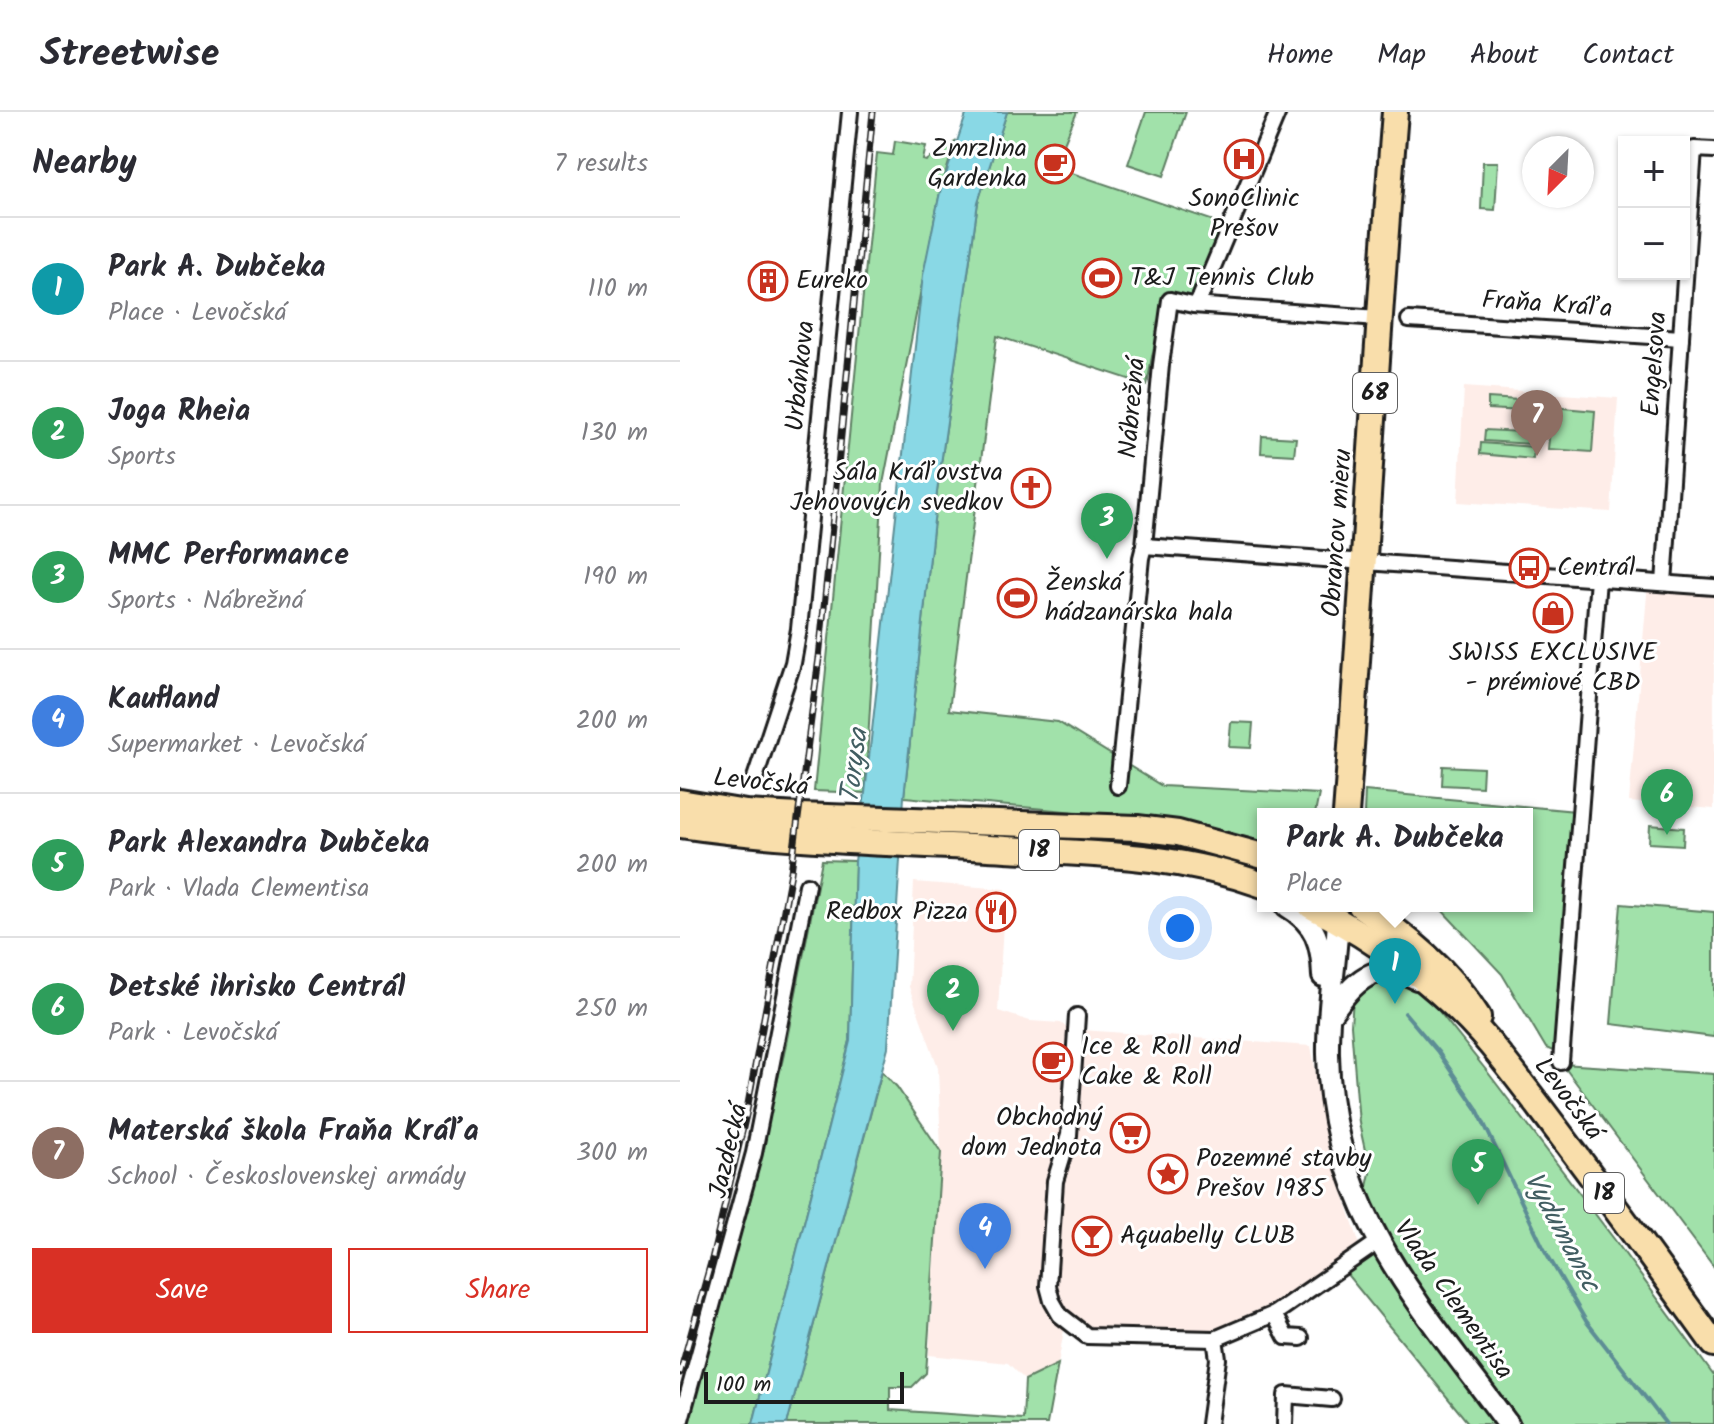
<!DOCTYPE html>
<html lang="en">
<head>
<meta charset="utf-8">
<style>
  body { margin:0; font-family:Kalam,sans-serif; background:#f7f7f7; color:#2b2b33 }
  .controls { position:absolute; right:24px; top:24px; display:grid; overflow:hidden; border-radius:0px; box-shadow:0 2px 6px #0004 }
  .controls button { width:72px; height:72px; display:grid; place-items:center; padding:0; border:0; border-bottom:2px solid #e1e1e2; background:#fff; color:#2b2b33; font:40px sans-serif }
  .compass { position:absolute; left:842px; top:24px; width:72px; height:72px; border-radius:50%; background:#fff; box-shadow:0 2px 6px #0004; rotate:204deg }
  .scale { position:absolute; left:24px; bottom:20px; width:200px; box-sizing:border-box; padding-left:8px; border:4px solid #1c1c1c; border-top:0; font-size:22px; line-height:28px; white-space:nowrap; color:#1c1c1c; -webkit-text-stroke:6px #fff; paint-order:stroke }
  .you { position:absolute; left:500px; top:816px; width:28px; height:28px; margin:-20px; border:6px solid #fff; border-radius:50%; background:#1a73e8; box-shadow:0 0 0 12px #1a73e833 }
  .badge { display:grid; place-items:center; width:52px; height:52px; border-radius:50%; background:#d93025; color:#fff; font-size:26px; font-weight:700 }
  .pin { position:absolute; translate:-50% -66px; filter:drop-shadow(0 2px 4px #0008) }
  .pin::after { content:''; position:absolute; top:42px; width:28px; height:24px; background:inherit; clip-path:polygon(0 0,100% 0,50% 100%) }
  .popup { position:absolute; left:577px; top:696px; width:276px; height:104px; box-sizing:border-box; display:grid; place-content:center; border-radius:0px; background:#fff; filter:drop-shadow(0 2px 6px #0005); font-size:26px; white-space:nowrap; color:#7c7c81 }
  .popup b { font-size:30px; color:#2b2b33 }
  .popup::after { content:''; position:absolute; left:50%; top:100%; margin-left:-16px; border:16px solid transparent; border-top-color:#fff }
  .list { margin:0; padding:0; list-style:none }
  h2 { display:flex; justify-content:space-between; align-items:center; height:104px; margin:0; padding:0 32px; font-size:34px }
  h2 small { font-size:26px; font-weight:400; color:#7c7c81 }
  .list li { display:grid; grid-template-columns:52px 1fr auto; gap:24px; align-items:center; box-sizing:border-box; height:144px; padding:0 32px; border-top:2px solid #e1e1e2 }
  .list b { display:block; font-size:30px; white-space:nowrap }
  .list p { margin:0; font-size:26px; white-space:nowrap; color:#7c7c81 }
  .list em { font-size:26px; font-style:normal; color:#7c7c81 }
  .actions { display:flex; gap:16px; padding:24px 32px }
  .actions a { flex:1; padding:18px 0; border:2px solid #d93025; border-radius:0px; text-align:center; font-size:28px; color:#d93025 }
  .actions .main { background:#d93025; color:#fff }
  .map { position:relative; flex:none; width:1034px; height:1312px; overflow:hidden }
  header { display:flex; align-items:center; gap:48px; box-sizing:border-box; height:112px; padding:0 40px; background:#fff; border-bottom:2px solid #e1e1e2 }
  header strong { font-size:38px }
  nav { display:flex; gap:44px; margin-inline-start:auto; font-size:28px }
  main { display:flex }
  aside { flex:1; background:#fff }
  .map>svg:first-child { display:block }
  .built { fill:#feede8 }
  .green { fill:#a1e1aa; stroke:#5e7e63; stroke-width:2 }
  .water { fill:#89d8e5; stroke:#5d8d95; stroke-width:2 }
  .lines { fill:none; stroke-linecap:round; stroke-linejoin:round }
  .stream { stroke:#5d8d95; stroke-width:4 }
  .street-casing { stroke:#1c1c1c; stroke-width:20 }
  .secondary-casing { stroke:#1c1c1c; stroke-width:26 }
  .primary-casing { stroke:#1c1c1c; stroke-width:30 }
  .street { stroke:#fff; stroke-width:14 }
  .secondary { stroke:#fff; stroke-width:20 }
  .primary { stroke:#f9deab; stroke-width:24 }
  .rail-casing { stroke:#1c1c1c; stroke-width:7 }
  .rail { stroke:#fff; stroke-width:4; stroke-dasharray:12; stroke-linecap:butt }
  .labels { text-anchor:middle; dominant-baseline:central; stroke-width:6; stroke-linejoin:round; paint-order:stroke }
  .shield { fill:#fff; stroke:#606060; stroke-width:2 }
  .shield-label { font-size:24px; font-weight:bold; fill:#1c1c1c }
  .poi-label { font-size:26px; fill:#1c1c1c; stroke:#fff; text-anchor:start }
  .street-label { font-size:26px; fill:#1c1c1c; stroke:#fff }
  .water-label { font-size:28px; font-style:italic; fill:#425e62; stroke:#fff }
</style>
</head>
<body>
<header>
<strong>Streetwise</strong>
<nav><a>Home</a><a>Map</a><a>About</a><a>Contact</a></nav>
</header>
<main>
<aside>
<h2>Nearby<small>7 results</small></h2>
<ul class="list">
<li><span class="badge" style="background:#0f9aa8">1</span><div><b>Park A. Dubčeka</b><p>Place · Levočská</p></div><em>110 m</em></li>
<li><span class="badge" style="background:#2e9e5b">2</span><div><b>Joga Rheia</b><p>Sports</p></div><em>130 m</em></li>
<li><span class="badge" style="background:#2e9e5b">3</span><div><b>MMC Performance</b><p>Sports · Nábrežná</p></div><em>190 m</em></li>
<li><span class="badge" style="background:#3f7fe0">4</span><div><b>Kaufland</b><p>Supermarket · Levočská</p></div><em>200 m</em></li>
<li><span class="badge" style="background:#2e9e5b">5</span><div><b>Park Alexandra Dubčeka</b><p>Park · Vlada Clementisa</p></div><em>200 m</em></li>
<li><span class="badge" style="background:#2e9e5b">6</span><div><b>Detské ihrisko Centrál</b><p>Park · Levočská</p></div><em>250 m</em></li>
<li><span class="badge" style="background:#8d6e63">7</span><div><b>Materská škola Fraňa Kráľa</b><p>School · Československej armády</p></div><em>300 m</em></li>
</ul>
<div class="actions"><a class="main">Save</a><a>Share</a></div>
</aside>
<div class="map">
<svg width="1034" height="1312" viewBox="0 0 1034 1312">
  <rect width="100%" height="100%" fill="#fff"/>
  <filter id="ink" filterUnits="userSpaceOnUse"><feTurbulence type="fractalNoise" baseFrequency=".0125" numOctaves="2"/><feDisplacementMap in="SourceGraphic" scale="16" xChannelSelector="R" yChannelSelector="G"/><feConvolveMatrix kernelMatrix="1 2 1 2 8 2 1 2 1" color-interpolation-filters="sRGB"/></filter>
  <g filter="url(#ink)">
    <!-- built -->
    <g class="built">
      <polygon points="784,275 938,286 931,400 778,390"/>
      <polygon points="968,471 1034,476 1034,697 949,690"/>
      <polygon points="234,770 325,777 318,899 350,909 381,911 388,917 631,934 652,1048 679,1130 665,1160 537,1230 412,1222 387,1201 378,1252 345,1268 328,1251 249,1243 261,1040 258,955 229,875"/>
    </g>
    <!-- green -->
    <g class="green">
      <path d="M327 0H397L374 55 546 113 508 197C473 198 473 246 467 273L317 224 269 598 378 610 482 674 639 682 635 702H583V730C466 701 344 696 224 685L257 380 298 90Z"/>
      <polygon points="466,0 506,0 484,64 448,52"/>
      <polygon points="215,29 246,34 243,48 246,49 275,30 260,80 203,372 185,681 134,679 197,41 213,43"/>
      <polygon points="803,50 818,50 815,98 801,97"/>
      <polygon points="808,286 854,289 852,332 804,329 805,318 842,320 843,299 808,297"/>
      <polygon points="872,295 915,299 912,340 868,337"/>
      <polygon points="582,324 616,326 614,343 581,341"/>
      <polygon points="801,331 854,335 853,347 800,342"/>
      <polygon points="551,610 573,611 571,636 549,635"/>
      <polygon points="763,654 803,656 802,675 762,673"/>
      <polygon points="685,679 895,699 875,940 866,936 822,862 758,794 847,794 847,702 684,702"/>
      <polygon points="970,713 1004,716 1003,733 969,731"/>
      <polygon points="142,748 175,749 170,929 73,1312 3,1312 64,1107 104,942"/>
      <polygon points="941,792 1034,800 1034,925 931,912"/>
      <polygon points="694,869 724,869 746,883 806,958 934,1127 1034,1264 1034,1312 789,1312 665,1160 712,1130 692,1102 685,1084 690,1061 679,1011 671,913 673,887"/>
      <polygon points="882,952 1034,962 1034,1155"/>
      <polygon points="202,959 217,975 261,1040 246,1261 232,1275 210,1275 210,1298 343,1307 345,1268 378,1252 367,1312 107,1312"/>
    </g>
    <!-- water -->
    <polygon class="water" points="287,0 327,0 298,90 257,380 224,685 208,935 107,1312 73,1312 170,929 175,749 185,681 243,163 260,80"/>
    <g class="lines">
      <!-- stream -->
      <polyline class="stream" points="725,901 758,940 797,997 864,1137 906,1209 986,1312"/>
      <defs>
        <g id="street">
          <polyline points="517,193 598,0"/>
          <polyline points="729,208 1001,226"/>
          <polyline points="464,434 1034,475"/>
          <polyline points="984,471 1014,37 1034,38"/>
          <polyline points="74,669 113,551 119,517 170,0"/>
          <polyline points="438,674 461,446 464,434 481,253 490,188 513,193 699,206"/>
          <polyline points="397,904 389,1023 375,1069 368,1174 372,1189 380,1203 407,1224 535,1227 594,1202 698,1130"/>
          <polyline points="881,950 918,467"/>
          <polyline points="594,1202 606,1225 621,1226"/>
          <polyline points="0,1311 74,1041 127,773"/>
          <polyline points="529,1312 538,1247 535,1227"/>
          <polyline points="605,1312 606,1283 652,1287"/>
        </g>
        <g id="secondary">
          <path d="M607 794C636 811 642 832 643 864"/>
          <path d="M658 808C656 852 647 897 648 942 650 1097 741 1194 828 1312"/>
          <path d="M650 903C674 870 694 846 737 867"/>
        </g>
        <g id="primary">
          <polyline points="0,690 66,701 119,704 457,716 498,721 583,744"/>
          <path d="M666 702C684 468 696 234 715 0"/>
          <path d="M0 713C107 729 218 731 326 737 416 742 497 742 583 773"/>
          <path d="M631 794C697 828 764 876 812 934 843 972 872 1011 901 1050 946 1110 990 1171 1034 1232"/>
          <path d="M681 794C726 824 769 858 798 905"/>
        </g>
      </defs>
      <!-- street casing -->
      <use href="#street" class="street-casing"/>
      <!-- secondary casing -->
      <use href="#secondary" class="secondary-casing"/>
      <!-- primary casing -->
      <use href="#primary" class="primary-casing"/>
      <!-- street -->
      <use href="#street" class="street"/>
      <!-- secondary -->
      <use href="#secondary" class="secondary"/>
      <!-- primary -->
      <use href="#primary" class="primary"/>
      <defs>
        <polyline id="rail" points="0,1261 32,1147 66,1003 111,760 139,546 193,0"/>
      </defs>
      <!-- rail casing -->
      <use href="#rail" class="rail-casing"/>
      <!-- rail -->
      <use href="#rail" class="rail"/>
    </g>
  </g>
  <!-- icons -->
  <defs>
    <symbol id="hospital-ring" viewBox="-11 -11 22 22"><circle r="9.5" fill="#fff" stroke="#c8321e" stroke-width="1.5"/><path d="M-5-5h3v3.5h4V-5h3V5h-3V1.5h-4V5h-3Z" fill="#c8321e"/></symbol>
    <symbol id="cafe-ring" viewBox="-11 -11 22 22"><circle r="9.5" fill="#fff" stroke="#c8321e" stroke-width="1.5"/><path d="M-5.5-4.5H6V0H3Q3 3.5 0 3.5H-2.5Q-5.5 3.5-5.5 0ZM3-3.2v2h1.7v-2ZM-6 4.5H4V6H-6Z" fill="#c8321e"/></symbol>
    <symbol id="stadium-ring" viewBox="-11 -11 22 22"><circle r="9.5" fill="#fff" stroke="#c8321e" stroke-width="1.5"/><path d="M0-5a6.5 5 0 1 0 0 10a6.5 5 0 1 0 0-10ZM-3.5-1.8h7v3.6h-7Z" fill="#c8321e"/></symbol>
    <symbol id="building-ring" viewBox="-11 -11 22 22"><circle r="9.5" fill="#fff" stroke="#c8321e" stroke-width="1.5"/><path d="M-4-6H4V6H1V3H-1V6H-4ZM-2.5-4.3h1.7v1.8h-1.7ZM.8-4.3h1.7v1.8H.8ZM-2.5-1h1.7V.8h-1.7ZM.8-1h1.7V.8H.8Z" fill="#c8321e"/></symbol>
    <symbol id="church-ring" viewBox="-11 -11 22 22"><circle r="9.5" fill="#fff" stroke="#c8321e" stroke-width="1.5"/><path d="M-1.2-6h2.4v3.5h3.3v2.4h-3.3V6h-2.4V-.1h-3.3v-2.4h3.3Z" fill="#c8321e"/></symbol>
    <symbol id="bus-ring" viewBox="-11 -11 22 22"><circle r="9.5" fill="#fff" stroke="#c8321e" stroke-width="1.5"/><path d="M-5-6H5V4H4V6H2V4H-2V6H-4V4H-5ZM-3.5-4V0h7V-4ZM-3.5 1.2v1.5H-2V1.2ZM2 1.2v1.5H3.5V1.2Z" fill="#c8321e"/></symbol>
    <symbol id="shop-ring" viewBox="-11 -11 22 22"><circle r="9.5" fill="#fff" stroke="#c8321e" stroke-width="1.5"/><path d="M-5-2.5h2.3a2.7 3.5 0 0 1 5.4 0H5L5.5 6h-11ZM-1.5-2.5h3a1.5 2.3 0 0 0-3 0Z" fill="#c8321e"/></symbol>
    <symbol id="restaurant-ring" viewBox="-11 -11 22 22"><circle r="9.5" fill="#fff" stroke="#c8321e" stroke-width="1.5"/><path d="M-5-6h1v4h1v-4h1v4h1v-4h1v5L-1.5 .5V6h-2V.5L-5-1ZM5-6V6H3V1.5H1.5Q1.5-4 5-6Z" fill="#c8321e"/></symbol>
    <symbol id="supermarket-ring" viewBox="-11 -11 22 22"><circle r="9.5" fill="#fff" stroke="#c8321e" stroke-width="1.5"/><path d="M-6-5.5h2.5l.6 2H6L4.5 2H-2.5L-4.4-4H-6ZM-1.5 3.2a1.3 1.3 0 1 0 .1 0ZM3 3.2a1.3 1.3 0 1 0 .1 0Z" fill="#c8321e"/></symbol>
    <symbol id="sight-ring" viewBox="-11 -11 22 22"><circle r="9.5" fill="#fff" stroke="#c8321e" stroke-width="1.5"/><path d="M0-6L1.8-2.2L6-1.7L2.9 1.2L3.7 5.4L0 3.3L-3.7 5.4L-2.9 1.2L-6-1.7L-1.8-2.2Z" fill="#c8321e"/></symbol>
    <symbol id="bar-ring" viewBox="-11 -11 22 22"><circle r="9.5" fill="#fff" stroke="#c8321e" stroke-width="1.5"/><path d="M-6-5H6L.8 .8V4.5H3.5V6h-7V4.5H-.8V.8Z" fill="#c8321e"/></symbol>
  </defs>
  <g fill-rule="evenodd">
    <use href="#hospital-ring" x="542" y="25" width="44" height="44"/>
    <use href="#cafe-ring" x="353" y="30" width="44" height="44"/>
    <use href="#stadium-ring" x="400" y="144" width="44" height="44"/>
    <use href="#building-ring" x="66" y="147" width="44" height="44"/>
    <use href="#church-ring" x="329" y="354" width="44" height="44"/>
    <use href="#bus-ring" x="827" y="434" width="44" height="44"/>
    <use href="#stadium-ring" x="315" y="464" width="44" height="44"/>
    <use href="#shop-ring" x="851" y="479" width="44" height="44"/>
    <use href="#restaurant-ring" x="294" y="778" width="44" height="44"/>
    <use href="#cafe-ring" x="351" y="928" width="44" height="44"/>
    <use href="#supermarket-ring" x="428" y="999" width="44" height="44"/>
    <use href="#sight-ring" x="466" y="1040" width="44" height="44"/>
    <use href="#bar-ring" x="390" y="1102" width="44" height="44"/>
  </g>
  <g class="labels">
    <!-- shield labels -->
    <g class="shield">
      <rect x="673" y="261" width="44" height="40" rx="6"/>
      <rect x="339" y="718" width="40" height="40" rx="6"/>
      <rect x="904" y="1061" width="40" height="40" rx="6"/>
    </g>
    <g class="shield-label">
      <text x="695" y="281">68</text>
      <text x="359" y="738">18</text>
      <text x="924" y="1081">18</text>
    </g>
    <!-- poi labels -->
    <g class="poi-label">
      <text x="347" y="37" text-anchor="end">Zmrzlina<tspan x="347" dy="30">Gardenka</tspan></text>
      <text x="564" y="87" text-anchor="middle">SonoClinic<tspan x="564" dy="30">Prešov</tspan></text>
      <text x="450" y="166">T&amp;J Tennis Club</text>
      <text x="116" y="169">Eureko</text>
      <text x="323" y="361" text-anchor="end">Sála Kráľovstva<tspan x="323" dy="30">Jehovových svedkov</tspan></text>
      <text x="877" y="456">Centrál</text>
      <text x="365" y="471">Ženská<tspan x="365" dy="30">hádzanárska hala</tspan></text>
      <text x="873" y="541" text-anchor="middle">SWISS EXCLUSIVE<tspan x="873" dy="30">- prémiové CBD</tspan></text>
      <text x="288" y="800" text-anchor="end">Redbox Pizza</text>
      <text x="401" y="935">Ice &amp; Roll and<tspan x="401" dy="30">Cake &amp; Roll</tspan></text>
      <text x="422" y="1006" text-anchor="end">Obchodný<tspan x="422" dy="30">dom Jednota</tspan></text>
      <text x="516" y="1047">Pozemné stavby<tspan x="516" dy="30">Prešov 1985</tspan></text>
      <text x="440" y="1124">Aquabelly CLUB</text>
    </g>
    <!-- street labels -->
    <g class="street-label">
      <text transform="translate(867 193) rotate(4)">Fraňa Kráľa</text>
      <text transform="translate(975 252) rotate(-86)">Engelsova</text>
      <text transform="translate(121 264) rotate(-84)">Urbánkova</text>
      <text transform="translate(453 296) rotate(-85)">Nábrežná</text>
      <text transform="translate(658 421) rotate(-86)">Obrancov mieru</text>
      <text transform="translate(81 671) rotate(6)">Levočská</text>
      <text transform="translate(888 987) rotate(53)">Levočská</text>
      <text transform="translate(49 1039) rotate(-77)">Jazdecká</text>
      <text transform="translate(773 1188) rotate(55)">Vlada Clementisa</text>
    </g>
    <!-- water labels -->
    <g class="water-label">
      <text transform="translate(175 654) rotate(-83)">Torysa</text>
      <text transform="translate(881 1120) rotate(62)">Vydumanec</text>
    </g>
  </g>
</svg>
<div class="controls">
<button>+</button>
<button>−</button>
</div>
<svg class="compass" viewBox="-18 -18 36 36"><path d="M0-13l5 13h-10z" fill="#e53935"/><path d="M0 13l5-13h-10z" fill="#7c7c81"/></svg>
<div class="scale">100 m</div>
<div class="you"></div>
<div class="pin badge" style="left:715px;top:892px;background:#0f9aa8">1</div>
<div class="popup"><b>Park A. Dubčeka</b>Place</div>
<div class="pin badge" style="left:273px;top:919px;background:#2e9e5b">2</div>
<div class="pin badge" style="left:427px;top:447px;background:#2e9e5b">3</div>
<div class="pin badge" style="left:305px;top:1157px;background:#3f7fe0">4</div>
<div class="pin badge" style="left:798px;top:1093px;background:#2e9e5b">5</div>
<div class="pin badge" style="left:987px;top:723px;background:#2e9e5b">6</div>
<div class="pin badge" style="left:857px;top:344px;background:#8d6e63">7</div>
</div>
</main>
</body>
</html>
